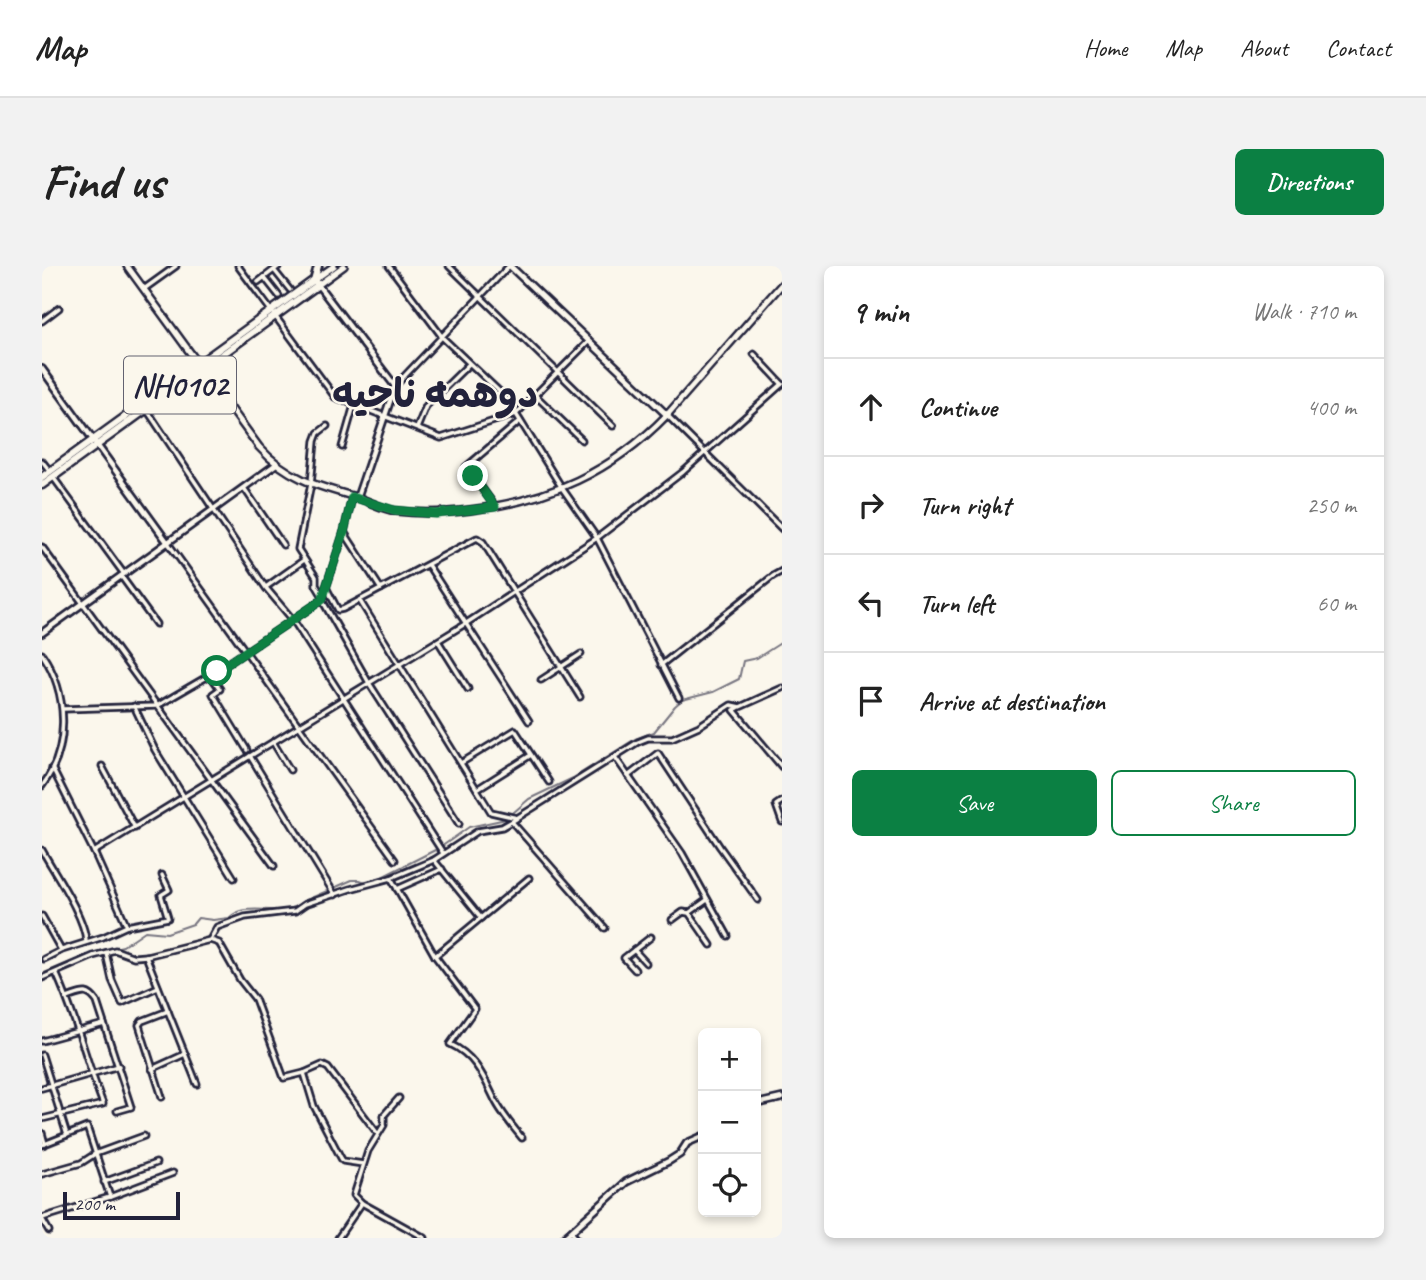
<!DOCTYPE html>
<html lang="en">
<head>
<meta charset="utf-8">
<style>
  body { margin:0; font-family:Caveat,"Playpen Sans Arabic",sans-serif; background:#f2f2f2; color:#222 }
  .controls { position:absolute; right:21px; bottom:21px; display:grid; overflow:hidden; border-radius:10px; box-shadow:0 4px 10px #0003 }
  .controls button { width:63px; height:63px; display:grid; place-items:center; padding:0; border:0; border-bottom:2px solid #e0e0e0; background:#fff; color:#222; font:35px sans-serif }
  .scale { position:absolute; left:21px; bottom:18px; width:117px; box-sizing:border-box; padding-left:7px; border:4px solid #22223b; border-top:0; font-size:19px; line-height:24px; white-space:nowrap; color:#22223b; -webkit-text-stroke:5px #fbf7ec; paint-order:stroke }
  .stop { position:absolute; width:21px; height:21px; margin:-16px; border:5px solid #0b8043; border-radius:50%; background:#fff }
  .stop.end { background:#0b8043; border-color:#fff; box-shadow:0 2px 7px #0008 }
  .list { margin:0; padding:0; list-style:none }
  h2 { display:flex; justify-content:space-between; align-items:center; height:91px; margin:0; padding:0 28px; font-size:30px }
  h2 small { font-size:23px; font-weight:400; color:#767676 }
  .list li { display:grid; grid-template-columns:46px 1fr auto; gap:21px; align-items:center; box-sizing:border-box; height:98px; padding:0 28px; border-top:2px solid #e0e0e0 }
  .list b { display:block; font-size:26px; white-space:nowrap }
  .list em { font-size:23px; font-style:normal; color:#767676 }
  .actions { display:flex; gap:14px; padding:21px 28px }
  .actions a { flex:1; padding:16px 0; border:2px solid #0b8043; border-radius:10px; text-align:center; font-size:24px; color:#0b8043 }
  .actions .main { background:#0b8043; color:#fff }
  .icon { flex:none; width:38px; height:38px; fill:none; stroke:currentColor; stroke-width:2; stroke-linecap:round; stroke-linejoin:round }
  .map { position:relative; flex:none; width:740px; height:972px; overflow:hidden; border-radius:10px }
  header { display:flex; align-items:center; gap:42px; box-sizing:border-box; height:98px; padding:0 35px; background:#fff; border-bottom:2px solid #e0e0e0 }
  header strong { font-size:33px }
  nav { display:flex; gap:38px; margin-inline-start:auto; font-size:24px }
  .intro { display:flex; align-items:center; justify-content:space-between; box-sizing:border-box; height:168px; padding:0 42px }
  h1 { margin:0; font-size:49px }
  .button { padding:18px 32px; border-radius:10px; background:#0b8043; color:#fff; font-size:24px; font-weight:700 }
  main { display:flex; gap:42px; padding:0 42px }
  aside { flex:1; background:#fff; border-radius:10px; box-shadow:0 4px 10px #0003 }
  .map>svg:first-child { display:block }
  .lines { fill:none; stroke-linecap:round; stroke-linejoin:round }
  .stream { stroke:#787681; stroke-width:2 }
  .minor-casing { stroke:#22223b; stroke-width:9 }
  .tertiary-casing { stroke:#22223b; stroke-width:10 }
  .secondary-casing { stroke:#22223b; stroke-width:10 }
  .trunk-casing { stroke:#22223b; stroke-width:11 }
  .minor { stroke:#fbf7ec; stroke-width:3.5 }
  .tertiary { stroke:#fbf7ec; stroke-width:4.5 }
  .secondary { stroke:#fbf7ec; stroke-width:5 }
  .trunk { stroke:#fbf7ec; stroke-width:6 }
  .route { stroke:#0b8043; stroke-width:9 }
  .labels { text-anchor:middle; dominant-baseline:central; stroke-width:5; stroke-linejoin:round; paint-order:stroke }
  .shield { fill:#fbf7ec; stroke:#636270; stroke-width:2 }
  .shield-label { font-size:32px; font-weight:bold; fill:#22223b }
  .district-label { font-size:40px; font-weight:bold; fill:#22223b; stroke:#fbf7ec }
</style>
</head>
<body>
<header>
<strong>Map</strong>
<nav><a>Home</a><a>Map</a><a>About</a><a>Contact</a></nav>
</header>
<div class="intro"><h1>Find us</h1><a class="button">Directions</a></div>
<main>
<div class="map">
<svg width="740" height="972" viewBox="0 0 740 972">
  <rect width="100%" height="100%" fill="#fbf7ec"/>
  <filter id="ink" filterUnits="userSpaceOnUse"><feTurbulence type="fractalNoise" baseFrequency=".0143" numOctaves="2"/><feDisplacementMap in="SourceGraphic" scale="14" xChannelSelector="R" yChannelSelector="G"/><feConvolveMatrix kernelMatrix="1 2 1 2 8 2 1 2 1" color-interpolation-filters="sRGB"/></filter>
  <g filter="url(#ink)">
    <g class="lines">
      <!-- stream -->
      <g class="stream">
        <polyline points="334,614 399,581 427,561 464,553 487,533 531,512 593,473 612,466 633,440 640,434 671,426 697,413 701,395 715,392 740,376"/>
        <path d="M30 697 51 687 81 680 103 665 125 667 151 658 156 652 171 654 187 652C205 633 239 654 260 636L310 614H318L326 617"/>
        <polyline points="0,709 9,706"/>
      </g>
      <defs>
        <g id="minor">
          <polyline points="196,0 293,131 399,172 474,148 547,75"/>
          <polyline points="347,0 401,72 460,128 474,148 520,222 555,272 637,432"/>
          <polyline points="407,0 571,160"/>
          <polyline points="232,4 248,24"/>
          <polyline points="222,11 237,30"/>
          <polyline points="216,16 237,0"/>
          <polyline points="102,23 134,0"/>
          <polyline points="0,55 17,42"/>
          <polyline points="712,88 740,118"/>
          <polyline points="353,120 467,0"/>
          <polyline points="494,130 540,174"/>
          <polyline points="105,144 224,322 251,354 401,587"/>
          <polyline points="625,149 740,263"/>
          <polyline points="375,162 384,140 427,98"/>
          <polyline points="300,181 312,139"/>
          <polyline points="0,195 7,204"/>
          <polyline points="424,201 478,155"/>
          <polyline points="431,210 452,239"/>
          <polyline points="11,211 82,308"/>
          <polyline points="202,222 241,279"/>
          <polyline points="302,266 339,323"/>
          <polyline points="126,277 353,594"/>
          <polyline points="0,281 232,600"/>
          <polyline points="386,299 487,455"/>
          <polyline points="79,310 114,358"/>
          <polyline points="224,321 262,294"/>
          <polyline points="285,323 296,344 301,343 435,272 441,276 538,431"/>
          <polyline points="280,329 274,319 274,311 256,283 269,218 273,175 276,167 285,160"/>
          <polyline points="280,334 327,417 417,558"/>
          <polyline points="318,335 449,546 475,552 596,476 606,472 630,472 657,460 689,439 698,441 740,422"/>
          <polyline points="396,375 426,423"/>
          <path d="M0 388C26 426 29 482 0 520"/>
          <polyline points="619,399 731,310 740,305"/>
          <polyline points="168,409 178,423 171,428 205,484"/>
          <polyline points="499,414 539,388"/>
          <polyline points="92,440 113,484 192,612"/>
          <polyline points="696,442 692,444 740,501"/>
          <polyline points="21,443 115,440 175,405 280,334 302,266 310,231"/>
          <polyline points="231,476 248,504"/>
          <polyline points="208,490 293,629"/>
          <polyline points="573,491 640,587 686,670"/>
          <polyline points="419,497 473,464 507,516"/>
          <polyline points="60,500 93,562"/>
          <polyline points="10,502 52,586 85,660"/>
          <polyline points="586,510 616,487 678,581 716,634"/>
          <polyline points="435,523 489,489"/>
          <polyline points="740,535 734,539 740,556"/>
          <polyline points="470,556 563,662"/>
          <path d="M0 584C12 606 43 651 44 675"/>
          <polyline points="52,586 423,358 555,272 641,206 740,118"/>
          <polyline points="392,594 439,652"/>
          <path d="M349 612 393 690 433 743 408 778C434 790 442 812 454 836 461 849 471 861 480 872"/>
          <polyline points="355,623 400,603"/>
          <polyline points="647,647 669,679"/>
          <polyline points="0,650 19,684"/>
          <polyline points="630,654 641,646 647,647 665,634"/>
          <polyline points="168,674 175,661 203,651 253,645 263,638 308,623 349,612 392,594 436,565 460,561 474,553"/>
          <polyline points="592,684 604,697"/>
          <polyline points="64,687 70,714 80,737 116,721"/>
          <polyline points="104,690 155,818"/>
          <polyline points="393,690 487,612"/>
          <polyline points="2,693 20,684 61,671 85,660 126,652 119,629 127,624 120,609"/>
          <polyline points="593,704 582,692 609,671"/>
          <polyline points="0,712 51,690 73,684 92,691 104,690 168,674 177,677 198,714 213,733 242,812 262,807 272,840 299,892 301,895 321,898"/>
          <path d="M25 732C40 727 45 722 55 736L89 841 75 845"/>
          <polyline points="0,775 62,758"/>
          <polyline points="0,789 25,869"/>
          <polyline points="110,803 143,788"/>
          <polyline points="262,807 280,799 286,802 336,868"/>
          <polyline points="0,822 77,800"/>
          <polyline points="120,831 97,759 100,755 126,745"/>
          <polyline points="357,832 342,849 342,859 326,885 312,929 320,937 383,972"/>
          <path d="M0 853 61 838C44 795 34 750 14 707"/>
          <polyline points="0,867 3,878"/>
          <polyline points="0,879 45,861 68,931"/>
          <polyline points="0,908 39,897 53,888 102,870"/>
          <polyline points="62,916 114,897"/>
          <polyline points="0,952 68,931 131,907"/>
          <polyline points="0,953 7,965"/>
          <polyline points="529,966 534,972"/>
          <polyline points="296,972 320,937"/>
        </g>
        <g id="tertiary">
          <polyline points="276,19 353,120 315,232"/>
          <polyline points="0,103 126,277"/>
          <polyline points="0,367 233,199"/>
          <polyline points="714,838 740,832"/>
          <polyline points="522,972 584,916 627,895 638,888 645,877 661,870"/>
        </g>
        <g id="secondary">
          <path d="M85 0 217 181C245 212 274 220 314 231 327 235 340 243 354 245 379 248 403 247 428 244 506 235 570 206 625 149"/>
          <polyline points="468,0 625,149 740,18"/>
          <polyline points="272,14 292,0"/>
          <polyline points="276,19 302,0"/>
        </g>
        <g id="trunk">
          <polyline points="0,211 272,14 276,0"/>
          <polyline points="0,219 276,19 272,14"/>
        </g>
      </defs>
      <!-- minor casing -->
      <use href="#minor" class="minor-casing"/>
      <!-- tertiary casing -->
      <use href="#tertiary" class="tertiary-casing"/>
      <!-- secondary casing -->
      <use href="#secondary" class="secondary-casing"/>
      <!-- trunk casing -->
      <use href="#trunk" class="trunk-casing"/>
      <!-- minor -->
      <use href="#minor" class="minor"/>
      <!-- tertiary -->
      <use href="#tertiary" class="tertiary"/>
      <!-- secondary -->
      <use href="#secondary" class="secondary"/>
      <!-- trunk -->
      <use href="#trunk" class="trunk"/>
    </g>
  </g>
  <g class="lines" filter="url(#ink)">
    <!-- route -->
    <polyline class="route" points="175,405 280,334 302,266 310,231 352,244 394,248 453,241 431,210"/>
  </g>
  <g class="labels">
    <!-- shield labels -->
    <rect class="shield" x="82" y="90.5" width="112" height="57" rx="5"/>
    <g class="shield-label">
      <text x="138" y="119">NH0102</text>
    </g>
    <!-- district labels -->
    <g class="district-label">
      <text x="393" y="128">دوهمه ناحیه</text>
    </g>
  </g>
</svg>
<div class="controls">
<button>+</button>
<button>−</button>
<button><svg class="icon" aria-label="locate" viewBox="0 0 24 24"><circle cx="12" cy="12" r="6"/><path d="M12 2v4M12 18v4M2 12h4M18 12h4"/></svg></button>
</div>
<div class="scale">200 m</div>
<div class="stop" style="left:175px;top:405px"></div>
<div class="stop end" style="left:431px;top:210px"></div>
</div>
<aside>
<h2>9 min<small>Walk · 710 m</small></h2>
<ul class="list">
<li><svg class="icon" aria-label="ahead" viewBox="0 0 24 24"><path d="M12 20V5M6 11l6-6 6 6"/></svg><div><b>Continue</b></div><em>400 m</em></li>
<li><svg class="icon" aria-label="right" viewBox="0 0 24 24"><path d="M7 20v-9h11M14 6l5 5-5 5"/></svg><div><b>Turn right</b></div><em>250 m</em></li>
<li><svg class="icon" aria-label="left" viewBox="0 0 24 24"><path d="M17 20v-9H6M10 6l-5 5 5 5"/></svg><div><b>Turn left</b></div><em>60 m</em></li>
<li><svg class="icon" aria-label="arrive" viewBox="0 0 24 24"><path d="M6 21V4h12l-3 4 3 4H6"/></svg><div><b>Arrive at destination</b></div></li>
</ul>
<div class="actions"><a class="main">Save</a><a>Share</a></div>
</aside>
</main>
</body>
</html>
